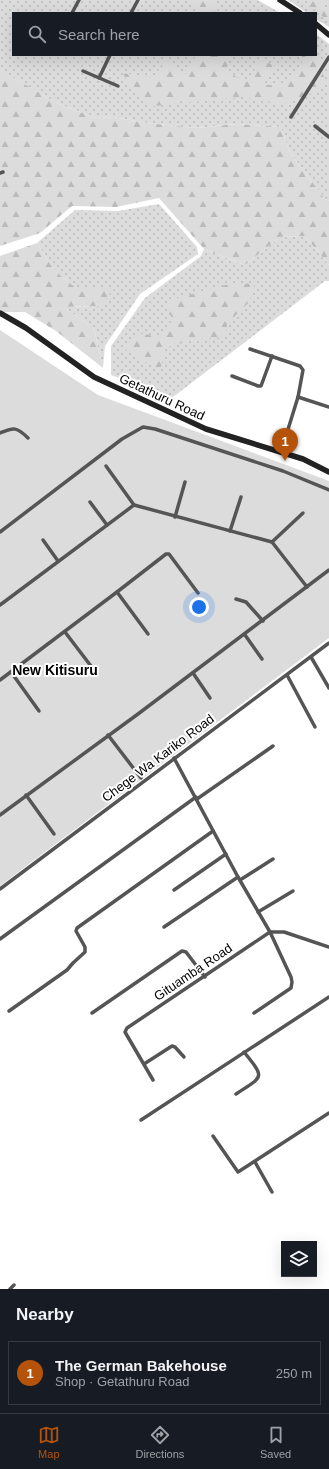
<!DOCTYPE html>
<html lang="en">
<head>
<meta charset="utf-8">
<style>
  body { margin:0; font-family:Arial,sans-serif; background:#242831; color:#f1f3f6 }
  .controls { position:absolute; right:12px; bottom:12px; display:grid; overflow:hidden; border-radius:0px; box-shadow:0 4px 16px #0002 }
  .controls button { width:36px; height:36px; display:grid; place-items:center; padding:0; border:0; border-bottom:1px solid #363941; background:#171b24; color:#f1f3f6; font:20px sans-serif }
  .you { position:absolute; left:199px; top:607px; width:14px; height:14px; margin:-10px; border:3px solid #fff; border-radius:50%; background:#1a73e8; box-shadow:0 0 0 6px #1a73e833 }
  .badge { display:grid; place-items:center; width:26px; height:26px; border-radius:50%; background:#b45309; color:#fff; font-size:13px; font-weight:700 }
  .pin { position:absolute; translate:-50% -33px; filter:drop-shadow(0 1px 2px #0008) }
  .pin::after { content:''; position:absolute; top:21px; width:14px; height:12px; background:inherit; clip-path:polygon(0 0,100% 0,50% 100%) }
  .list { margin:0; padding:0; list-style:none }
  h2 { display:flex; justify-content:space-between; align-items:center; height:52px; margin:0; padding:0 16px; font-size:17px }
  h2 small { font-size:13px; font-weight:400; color:#9ea1a6 }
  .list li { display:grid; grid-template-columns:26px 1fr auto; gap:12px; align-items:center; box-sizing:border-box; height:64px; margin:0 8px 8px; padding:0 8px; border:1px solid #363941; border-radius:0px }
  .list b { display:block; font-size:15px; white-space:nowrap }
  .list p { margin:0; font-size:13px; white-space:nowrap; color:#9ea1a6 }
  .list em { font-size:13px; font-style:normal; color:#9ea1a6 }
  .icon { flex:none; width:22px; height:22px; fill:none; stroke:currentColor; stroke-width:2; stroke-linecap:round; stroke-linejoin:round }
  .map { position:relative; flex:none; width:329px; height:1289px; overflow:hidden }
  .search { position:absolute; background:#171b24; box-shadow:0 4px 16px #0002; left:12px; right:12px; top:12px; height:44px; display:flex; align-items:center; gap:10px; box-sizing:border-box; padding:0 14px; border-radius:0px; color:#9ea1a6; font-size:15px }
  .sheet { height:124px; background:#171b24 }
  nav { display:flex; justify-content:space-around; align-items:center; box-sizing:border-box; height:56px; border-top:1px solid #363941; background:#171b24; font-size:11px; color:#9ea1a6 }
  nav a { display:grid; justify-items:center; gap:2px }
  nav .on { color:#b45309 }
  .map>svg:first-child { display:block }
  .grass { fill:url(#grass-dots) }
  .forest { fill:url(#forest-firs) }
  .green { fill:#dcdcdc }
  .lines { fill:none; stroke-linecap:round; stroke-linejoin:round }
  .minor { stroke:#555; stroke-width:3.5 }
  .secondary { stroke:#222; stroke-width:5.5 }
  .labels { text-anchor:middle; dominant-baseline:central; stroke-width:4; stroke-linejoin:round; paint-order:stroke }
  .street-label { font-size:13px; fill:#000; stroke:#fff }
  .neighbourhood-label { font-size:14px; font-weight:bold; fill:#000; stroke:#fff }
</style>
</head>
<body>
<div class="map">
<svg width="329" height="1289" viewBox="0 0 329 1289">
  <defs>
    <pattern id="grass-dots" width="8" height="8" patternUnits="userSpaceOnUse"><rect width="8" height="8" fill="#dcdcdc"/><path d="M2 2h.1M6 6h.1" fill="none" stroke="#bbb" stroke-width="1.8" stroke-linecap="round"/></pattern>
    <pattern id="forest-firs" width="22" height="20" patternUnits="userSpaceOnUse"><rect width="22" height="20" fill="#dcdcdc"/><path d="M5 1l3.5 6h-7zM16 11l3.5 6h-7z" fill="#bbb"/></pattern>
  </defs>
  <rect width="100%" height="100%" fill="#fff"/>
  <!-- grass -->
  <g class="grass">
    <polygon points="0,0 258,0 280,13 13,13 13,55 316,55 316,34 329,44 329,201 324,198 289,151 281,127 236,124 197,128 147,123 114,117 96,118 59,104 6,74 0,70"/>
    <polygon points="288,0 329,0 329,27 316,19 316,13 307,13"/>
    <polygon points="159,204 197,247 198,254 140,294 105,346 103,368 94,329 64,307 100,306 76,288 54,270 37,243 75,210 118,211"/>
    <polygon points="305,236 329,265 329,281 325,281 173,397 111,375 111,346 145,298 201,256 204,249 245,265 280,237"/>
  </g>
  <!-- forest -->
  <g class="forest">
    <polygon points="189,0 213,0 217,13 201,13"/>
    <polygon points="306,0 326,0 323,5 329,11 329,19 326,19 309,5"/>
    <polygon points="316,50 326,84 305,97 280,105 244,97 170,104 148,107 122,73 154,78 165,59 185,75 196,55 228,55 227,72 247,82 254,71 259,59 275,66 262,85 284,85 302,67 302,55 316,55"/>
    <polygon points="0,70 59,104 96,118 114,117 147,123 197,128 236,124 281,127 289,151 324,198 329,201 329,265 305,236 280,237 245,265 204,249 159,198 116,207 72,206 40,233 0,246"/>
    <polygon points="37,243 54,270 76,288 114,289 100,306 64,307 94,329 103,368 56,331 25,312 0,312 0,256"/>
    <polygon points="255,283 249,302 227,324 226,337 198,339 166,347 160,371 123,348 138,334 159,335 172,321 167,301 226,285"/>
  </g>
  <!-- green -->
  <polygon class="green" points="0,330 98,395 329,481 329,638 0,886"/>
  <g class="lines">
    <!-- minor -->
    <g class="minor">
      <polyline points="72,13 79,0"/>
      <polyline points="131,13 138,0"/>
      <polyline points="83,71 118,86"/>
      <polyline points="99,78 110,55"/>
      <polyline points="291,117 329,57"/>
      <polyline points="315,126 329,137"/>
      <polyline points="0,173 3,172"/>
      <polyline points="250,349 300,366 303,370 298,397 281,452"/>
      <polyline points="232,376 258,386 261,386 272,356"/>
      <polyline points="298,397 329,407"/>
      <path d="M0 433C14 427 17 427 28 438"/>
      <polyline points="106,466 134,505"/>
      <polyline points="90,502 107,525"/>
      <polyline points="175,517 185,482"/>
      <polyline points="230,531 241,497"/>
      <polyline points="0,532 122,439 143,427 155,429 283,471 329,490"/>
      <polyline points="43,540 58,561"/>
      <polyline points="272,542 303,513"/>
      <polyline points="117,592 148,634"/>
      <polyline points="236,599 246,602 263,621"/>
      <polyline points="0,605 134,505 272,542 307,587"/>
      <polyline points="65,632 97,674"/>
      <polyline points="245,635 262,659"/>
      <polyline points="311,657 329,688"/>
      <polyline points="11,672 39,711"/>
      <polyline points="193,673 210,698"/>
      <polyline points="287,675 315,727"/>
      <polyline points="0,680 117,592 166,554 169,554 198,593"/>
      <polyline points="108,735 141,778"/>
      <polyline points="174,758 238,877 270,932 291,977 292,982 291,988 254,1013"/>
      <polyline points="26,795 54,834"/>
      <polyline points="197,799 273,746"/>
      <polyline points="0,815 138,714 329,570"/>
      <polyline points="240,880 273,859"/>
      <polyline points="0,889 329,643"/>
      <polyline points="174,890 226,854"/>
      <polyline points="258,912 293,891"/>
      <polyline points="164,927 238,877"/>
      <polyline points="0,939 196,797"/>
      <polyline points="9,1011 67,970 73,963 85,952 85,947 76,931 77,928 213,831"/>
      <polyline points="92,1013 182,951 186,952 205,977"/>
      <polyline points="144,1064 172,1046 175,1047 184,1057"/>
      <polyline points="153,1080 125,1032 127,1028 270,932 284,932 329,947"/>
      <path d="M236 1094C263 1076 266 1079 244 1052"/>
      <polyline points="141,1120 329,997"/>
      <polyline points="213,1136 238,1172 329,1113"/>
      <polyline points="255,1162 272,1192"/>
      <polyline points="10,1289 14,1285"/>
    </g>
    <!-- secondary -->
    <g class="secondary">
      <polyline points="280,0 300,13"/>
      <polyline points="316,24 329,35"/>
      <polyline points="0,313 26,328 94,377 206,429 303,459 329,472"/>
    </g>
  </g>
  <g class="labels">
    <!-- street labels -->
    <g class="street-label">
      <text transform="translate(162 397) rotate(25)">Getathuru Road</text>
      <text transform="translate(158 758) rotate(-37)">Chege Wa Kariko Road</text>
      <text transform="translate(193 972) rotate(-34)">Gituamba Road</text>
    </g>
    <!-- neighbourhood labels -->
    <g class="neighbourhood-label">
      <text x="55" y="670">New Kitisuru</text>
    </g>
  </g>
</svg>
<div class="controls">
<button><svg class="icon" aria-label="layers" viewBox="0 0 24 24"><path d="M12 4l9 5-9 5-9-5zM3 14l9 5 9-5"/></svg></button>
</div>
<div class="you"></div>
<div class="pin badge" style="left:285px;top:461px">1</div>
<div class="search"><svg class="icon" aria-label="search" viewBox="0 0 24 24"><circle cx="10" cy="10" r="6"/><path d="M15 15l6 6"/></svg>Search here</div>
</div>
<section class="sheet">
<h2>Nearby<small></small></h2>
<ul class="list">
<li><span class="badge">1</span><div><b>The German Bakehouse</b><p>Shop · Getathuru Road</p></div><em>250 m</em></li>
</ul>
</section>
<nav>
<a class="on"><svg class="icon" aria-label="map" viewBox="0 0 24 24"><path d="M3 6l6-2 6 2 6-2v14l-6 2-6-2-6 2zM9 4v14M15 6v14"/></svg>Map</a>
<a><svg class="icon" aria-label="directions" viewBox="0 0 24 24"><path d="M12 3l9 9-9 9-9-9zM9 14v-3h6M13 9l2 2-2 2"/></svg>Directions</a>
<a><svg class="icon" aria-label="saved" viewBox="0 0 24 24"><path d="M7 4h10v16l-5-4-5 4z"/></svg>Saved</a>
</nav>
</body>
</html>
